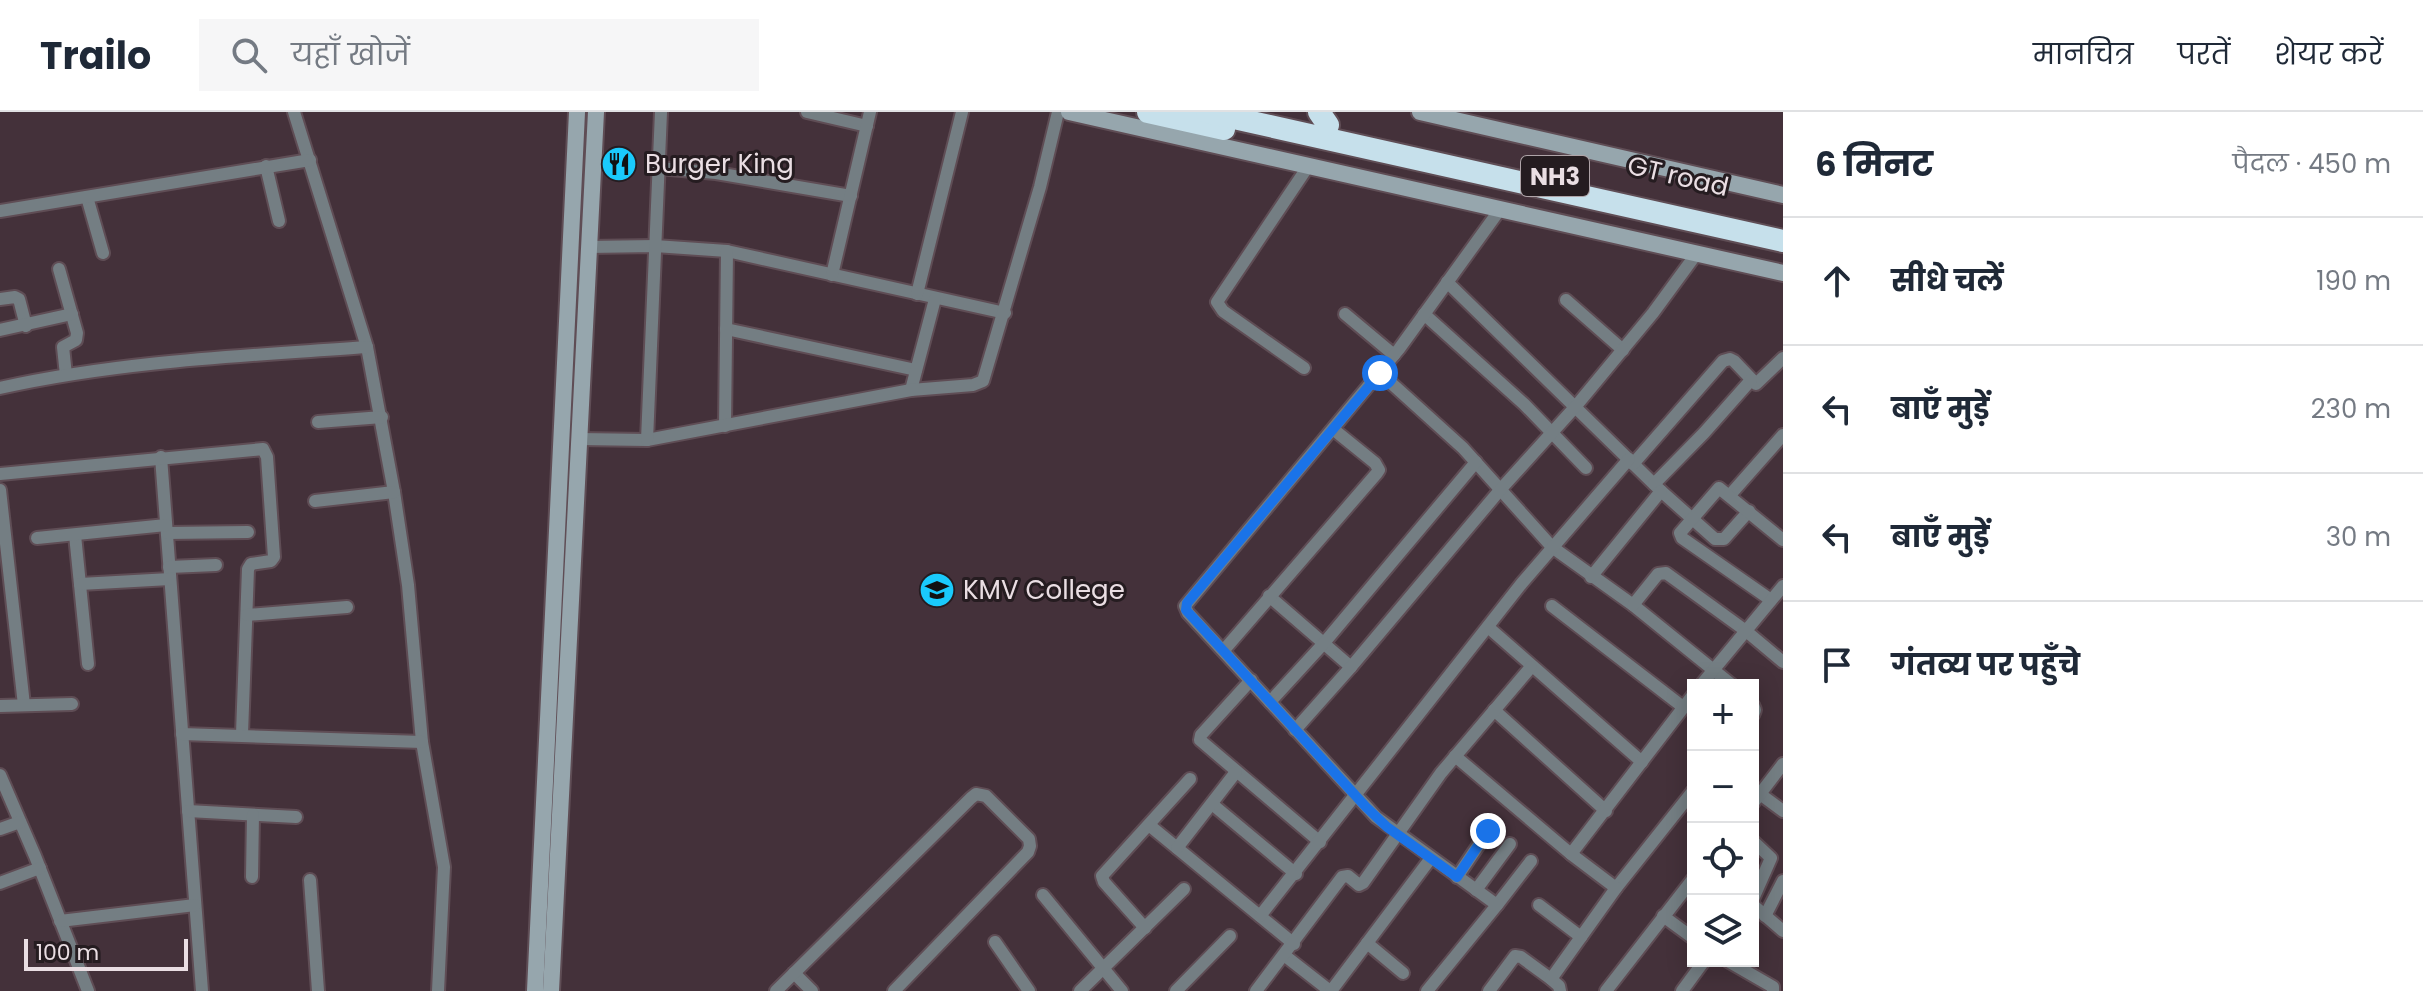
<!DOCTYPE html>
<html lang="hi">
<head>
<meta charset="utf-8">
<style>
  body { margin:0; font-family:Poppins,"Noto Sans Devanagari",sans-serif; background:#f6f6f7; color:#1f2937 }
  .controls { position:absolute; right:24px; bottom:24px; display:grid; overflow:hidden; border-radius:0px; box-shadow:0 4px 20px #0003 }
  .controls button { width:72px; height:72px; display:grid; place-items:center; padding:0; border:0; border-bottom:2px solid #e0e1e3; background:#fff; color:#1f2937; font:40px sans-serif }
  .scale { position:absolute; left:24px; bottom:20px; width:164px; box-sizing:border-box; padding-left:8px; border:4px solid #eadee3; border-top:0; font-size:22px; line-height:28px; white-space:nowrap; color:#eadee3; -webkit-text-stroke:6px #251c20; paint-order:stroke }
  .stop { position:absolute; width:24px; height:24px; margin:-18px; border:6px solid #1a73e8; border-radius:50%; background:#fff }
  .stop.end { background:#1a73e8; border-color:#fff; box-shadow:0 2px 8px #0008 }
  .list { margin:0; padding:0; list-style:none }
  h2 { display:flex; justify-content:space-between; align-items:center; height:104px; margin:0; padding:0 32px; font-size:34px }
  h2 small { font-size:26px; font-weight:400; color:#747a83 }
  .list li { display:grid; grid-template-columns:52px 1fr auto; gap:24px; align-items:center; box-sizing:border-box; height:128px; padding:0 32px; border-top:2px solid #e0e1e3 }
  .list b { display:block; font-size:30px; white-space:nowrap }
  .list em { font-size:26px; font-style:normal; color:#747a83 }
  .icon { flex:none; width:44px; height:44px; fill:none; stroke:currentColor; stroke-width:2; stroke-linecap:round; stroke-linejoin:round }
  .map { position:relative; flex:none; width:1783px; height:879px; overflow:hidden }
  header { display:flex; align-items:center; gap:48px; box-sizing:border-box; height:112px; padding:0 40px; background:#fff; border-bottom:2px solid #e0e1e3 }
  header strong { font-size:38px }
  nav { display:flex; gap:44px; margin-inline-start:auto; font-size:28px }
  .search { width:560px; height:72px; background:#f6f6f7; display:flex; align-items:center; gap:20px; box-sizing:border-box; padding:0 28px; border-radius:0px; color:#747a83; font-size:30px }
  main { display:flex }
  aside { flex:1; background:#fff }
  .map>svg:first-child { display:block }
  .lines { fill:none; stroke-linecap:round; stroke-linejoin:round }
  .street-casing { stroke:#5f4d55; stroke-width:16 }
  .secondary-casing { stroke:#5f4d55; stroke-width:20 }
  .highway-casing { stroke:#5f4d55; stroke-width:26 }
  .street { stroke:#747e83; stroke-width:12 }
  .secondary { stroke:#96a6ad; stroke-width:16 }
  .highway { stroke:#c6e0eb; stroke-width:22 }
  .route { stroke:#1a73e8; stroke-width:10 }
  .labels { text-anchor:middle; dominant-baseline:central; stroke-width:6; stroke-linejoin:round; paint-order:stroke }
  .shield { fill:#251c20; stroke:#afa4a8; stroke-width:2 }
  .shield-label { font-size:24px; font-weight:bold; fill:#eadee3 }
  .poi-label { font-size:26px; fill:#eadee3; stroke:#251c20; text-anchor:start }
  .street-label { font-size:26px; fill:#eadee3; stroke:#251c20 }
</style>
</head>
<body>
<header>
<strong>Trailo</strong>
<div class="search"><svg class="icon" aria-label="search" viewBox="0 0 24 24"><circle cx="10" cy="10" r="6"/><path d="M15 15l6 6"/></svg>यहाँ खोजें</div>
<nav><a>मानचित्र</a><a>परतें</a><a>शेयर करें</a></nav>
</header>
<main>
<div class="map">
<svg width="1783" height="879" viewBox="0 0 1783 879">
  <rect width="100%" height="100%" fill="#44313a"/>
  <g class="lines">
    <defs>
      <g id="street">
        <polyline points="294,0 367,235 394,380 408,473 422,630 444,755 438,879"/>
        <polyline points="807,0 867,14"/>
        <polyline points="266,54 279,109"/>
        <polyline points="659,56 716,61 851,84"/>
        <polyline points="87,85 103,141"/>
        <polyline points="0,99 310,48"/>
        <polyline points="588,135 655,134 727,139 1005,201"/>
        <polyline points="59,157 77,221 76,228 63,235 66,263"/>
        <polyline points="832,163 870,0"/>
        <polyline points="1447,170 1661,379 1715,427 1724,427 1749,399"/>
        <polyline points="917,182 962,0"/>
        <polyline points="0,187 15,185 19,187 26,214"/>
        <polyline points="1566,188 1623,238"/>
        <polyline points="1345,202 1394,243"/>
        <polyline points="1424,202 1524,292 1586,356"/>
        <polyline points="726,217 916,258"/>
        <polyline points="0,218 72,202"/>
        <polyline points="1304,256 1223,199 1217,190 1309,53"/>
        <polyline points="1380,261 1463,336 1552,435 1633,493 1732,573"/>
        <path d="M0 276C121 249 244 244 367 235"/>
        <polyline points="911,278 935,187"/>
        <polyline points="318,310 382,305"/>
        <polyline points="725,314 727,139"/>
        <polyline points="579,327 647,328 911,278 973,273 983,269 1040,75 1058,0"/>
        <polyline points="647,328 661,0"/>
        <polyline points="161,345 202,879"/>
        <polyline points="1633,352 1723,249 1730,247 1734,249 1756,272 1783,246"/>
        <polyline points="0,362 263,337 267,345 274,445 271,449 251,452 248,457 242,622"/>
        <polyline points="1654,372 1704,321 1751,268"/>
        <polyline points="0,378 24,593"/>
        <polyline points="1730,383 1783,323"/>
        <polyline points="315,389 394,380"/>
        <polyline points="167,421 248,420"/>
        <polyline points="75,423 88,552"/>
        <polyline points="37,426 166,413"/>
        <polyline points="169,455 216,453"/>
        <polyline points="1591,465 1661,379"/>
        <polyline points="80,472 170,467"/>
        <polyline points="1269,484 1351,555"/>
        <polyline points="1771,488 1682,426 1680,421 1719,376 1783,428"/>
        <polyline points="1633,493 1658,462 1666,461 1746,519 1783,550"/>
        <polyline points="1552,494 1683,595"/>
        <polyline points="247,503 347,495"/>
        <polyline points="1488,515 1642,650"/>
        <polyline points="1224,538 1377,361 1379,358 1375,351 1333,317"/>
        <polyline points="1251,568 1201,623 1200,628 1320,730"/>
        <polyline points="1701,573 1783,474"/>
        <polyline points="1270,590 1324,531 1476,350"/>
        <polyline points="1753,593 1755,598 1753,603"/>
        <polyline points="0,594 72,592"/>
        <polyline points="1494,598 1606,699"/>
        <polyline points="1295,618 1351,555 1500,378 1576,294 1653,201 1697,141"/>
        <polyline points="182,622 422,630"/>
        <polyline points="1455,644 1571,742"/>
        <polyline points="0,663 35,744 88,879"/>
        <polyline points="1760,682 1783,699"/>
        <polyline points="1753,691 1783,652"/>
        <polyline points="1212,692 1296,762"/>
        <polyline points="188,699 296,705"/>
        <polyline points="1149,713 1294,832"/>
        <polyline points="0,717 20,710"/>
        <polyline points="1753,729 1771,746 1753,787"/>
        <polyline points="1177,736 1236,660"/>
        <polyline points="252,765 253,703"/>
        <polyline points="1457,765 1488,719"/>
        <polyline points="310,768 318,879"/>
        <polyline points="0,771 40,756"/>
        <polyline points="1616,776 1693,679"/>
        <polyline points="1476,778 1510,732"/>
        <polyline points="1043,783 1122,879"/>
        <polyline points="1497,793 1531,749"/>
        <polyline points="1539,793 1581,825"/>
        <polyline points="1753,793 1783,819"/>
        <polyline points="1260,804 1522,471 1629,347"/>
        <polyline points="1663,804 1693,826"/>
        <polyline points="1765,804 1783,769"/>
        <polyline points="60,809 195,793"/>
        <polyline points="1145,816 1104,770 1102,764 1190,667"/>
        <polyline points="995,830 1029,879"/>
        <polyline points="1367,831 1403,861"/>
        <polyline points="1284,843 1330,879"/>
        <polyline points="1728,849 1773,875 1773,879"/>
        <polyline points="794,861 812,879"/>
        <polyline points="776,879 971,686 976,682 986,684 1029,727 1030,734 1028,740 894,879"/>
        <polyline points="1080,879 1184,777"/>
        <polyline points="1176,879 1230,824"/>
        <polyline points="1256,879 1342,765 1348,764 1359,773 1363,771 1441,661 1531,555"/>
        <polyline points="1331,879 1431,746"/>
        <polyline points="1427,879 1497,793 1376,705 1188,501 1185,494 1399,237 1501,96"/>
        <polyline points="1489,879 1515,844 1521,845 1551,867"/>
        <polyline points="1560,879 1559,874 1551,867 1616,776 1571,742 1693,583"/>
        <polyline points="1606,879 1693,767"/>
        <polyline points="1682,879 1704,849"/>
      </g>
      <g id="secondary">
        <polyline points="1069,0 1783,161"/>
        <polyline points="1420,0 1783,83"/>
        <polyline points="535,879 577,0"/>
        <polyline points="551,879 596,0"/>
      </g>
      <g id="highway">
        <polyline points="1148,0 1224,17"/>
        <polyline points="1207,0 1783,129"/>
        <polyline points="1319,0 1328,13"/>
      </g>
    </defs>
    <!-- street casing -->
    <use href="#street" class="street-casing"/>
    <!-- secondary casing -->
    <use href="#secondary" class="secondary-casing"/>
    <!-- highway casing -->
    <use href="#highway" class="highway-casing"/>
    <!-- street -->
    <use href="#street" class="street"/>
    <!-- secondary -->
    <use href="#secondary" class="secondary"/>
    <!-- highway -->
    <use href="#highway" class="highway"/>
  </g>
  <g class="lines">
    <!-- route -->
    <polyline class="route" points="1380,261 1187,491 1186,498 1366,695 1387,715 1457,765 1488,719"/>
  </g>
  <!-- icons -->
  <defs>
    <symbol id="restaurant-disc" viewBox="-11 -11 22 22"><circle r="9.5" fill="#1acafc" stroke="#251c20"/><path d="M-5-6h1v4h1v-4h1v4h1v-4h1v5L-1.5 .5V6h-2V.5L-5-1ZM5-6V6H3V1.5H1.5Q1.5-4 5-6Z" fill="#111"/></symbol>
    <symbol id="university-disc" viewBox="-11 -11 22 22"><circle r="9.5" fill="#1acafc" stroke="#251c20"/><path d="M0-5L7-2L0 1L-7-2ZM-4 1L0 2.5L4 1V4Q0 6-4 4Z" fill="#111"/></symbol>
  </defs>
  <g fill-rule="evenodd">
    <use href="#restaurant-disc" x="599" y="32" width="40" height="40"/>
    <use href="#university-disc" x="917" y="458" width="40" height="40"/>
  </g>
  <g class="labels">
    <!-- shield labels -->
    <rect class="shield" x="1521" y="44" width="68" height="40" rx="6"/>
    <g class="shield-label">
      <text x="1555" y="64">NH3</text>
    </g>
    <!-- poi labels -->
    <g class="poi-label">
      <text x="645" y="52">Burger King</text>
      <text x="963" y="478">KMV College</text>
    </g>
    <!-- street labels -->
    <g class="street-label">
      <text transform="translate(1678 64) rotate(13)">GT road</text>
    </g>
  </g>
</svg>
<div class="controls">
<button>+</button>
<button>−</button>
<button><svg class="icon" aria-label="locate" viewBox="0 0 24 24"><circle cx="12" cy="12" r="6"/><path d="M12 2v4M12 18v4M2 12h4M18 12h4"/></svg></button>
<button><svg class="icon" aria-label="layers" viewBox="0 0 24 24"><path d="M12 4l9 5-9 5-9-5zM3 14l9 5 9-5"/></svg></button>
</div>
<div class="scale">100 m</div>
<div class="stop" style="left:1380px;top:261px"></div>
<div class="stop end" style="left:1488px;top:719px"></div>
</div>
<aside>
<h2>6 मिनट<small>पैदल · 450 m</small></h2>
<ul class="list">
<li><svg class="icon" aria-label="ahead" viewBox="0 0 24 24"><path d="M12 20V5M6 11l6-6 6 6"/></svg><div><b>सीधे चलें</b></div><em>190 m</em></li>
<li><svg class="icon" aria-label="left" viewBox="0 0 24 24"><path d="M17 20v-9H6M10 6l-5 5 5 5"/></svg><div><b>बाएँ मुड़ें</b></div><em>230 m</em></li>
<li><svg class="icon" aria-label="left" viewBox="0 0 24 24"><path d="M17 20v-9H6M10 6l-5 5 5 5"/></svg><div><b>बाएँ मुड़ें</b></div><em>30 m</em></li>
<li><svg class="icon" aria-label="arrive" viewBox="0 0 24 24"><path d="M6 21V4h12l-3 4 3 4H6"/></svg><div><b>गंतव्य पर पहुँचे</b></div></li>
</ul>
</aside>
</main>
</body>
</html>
